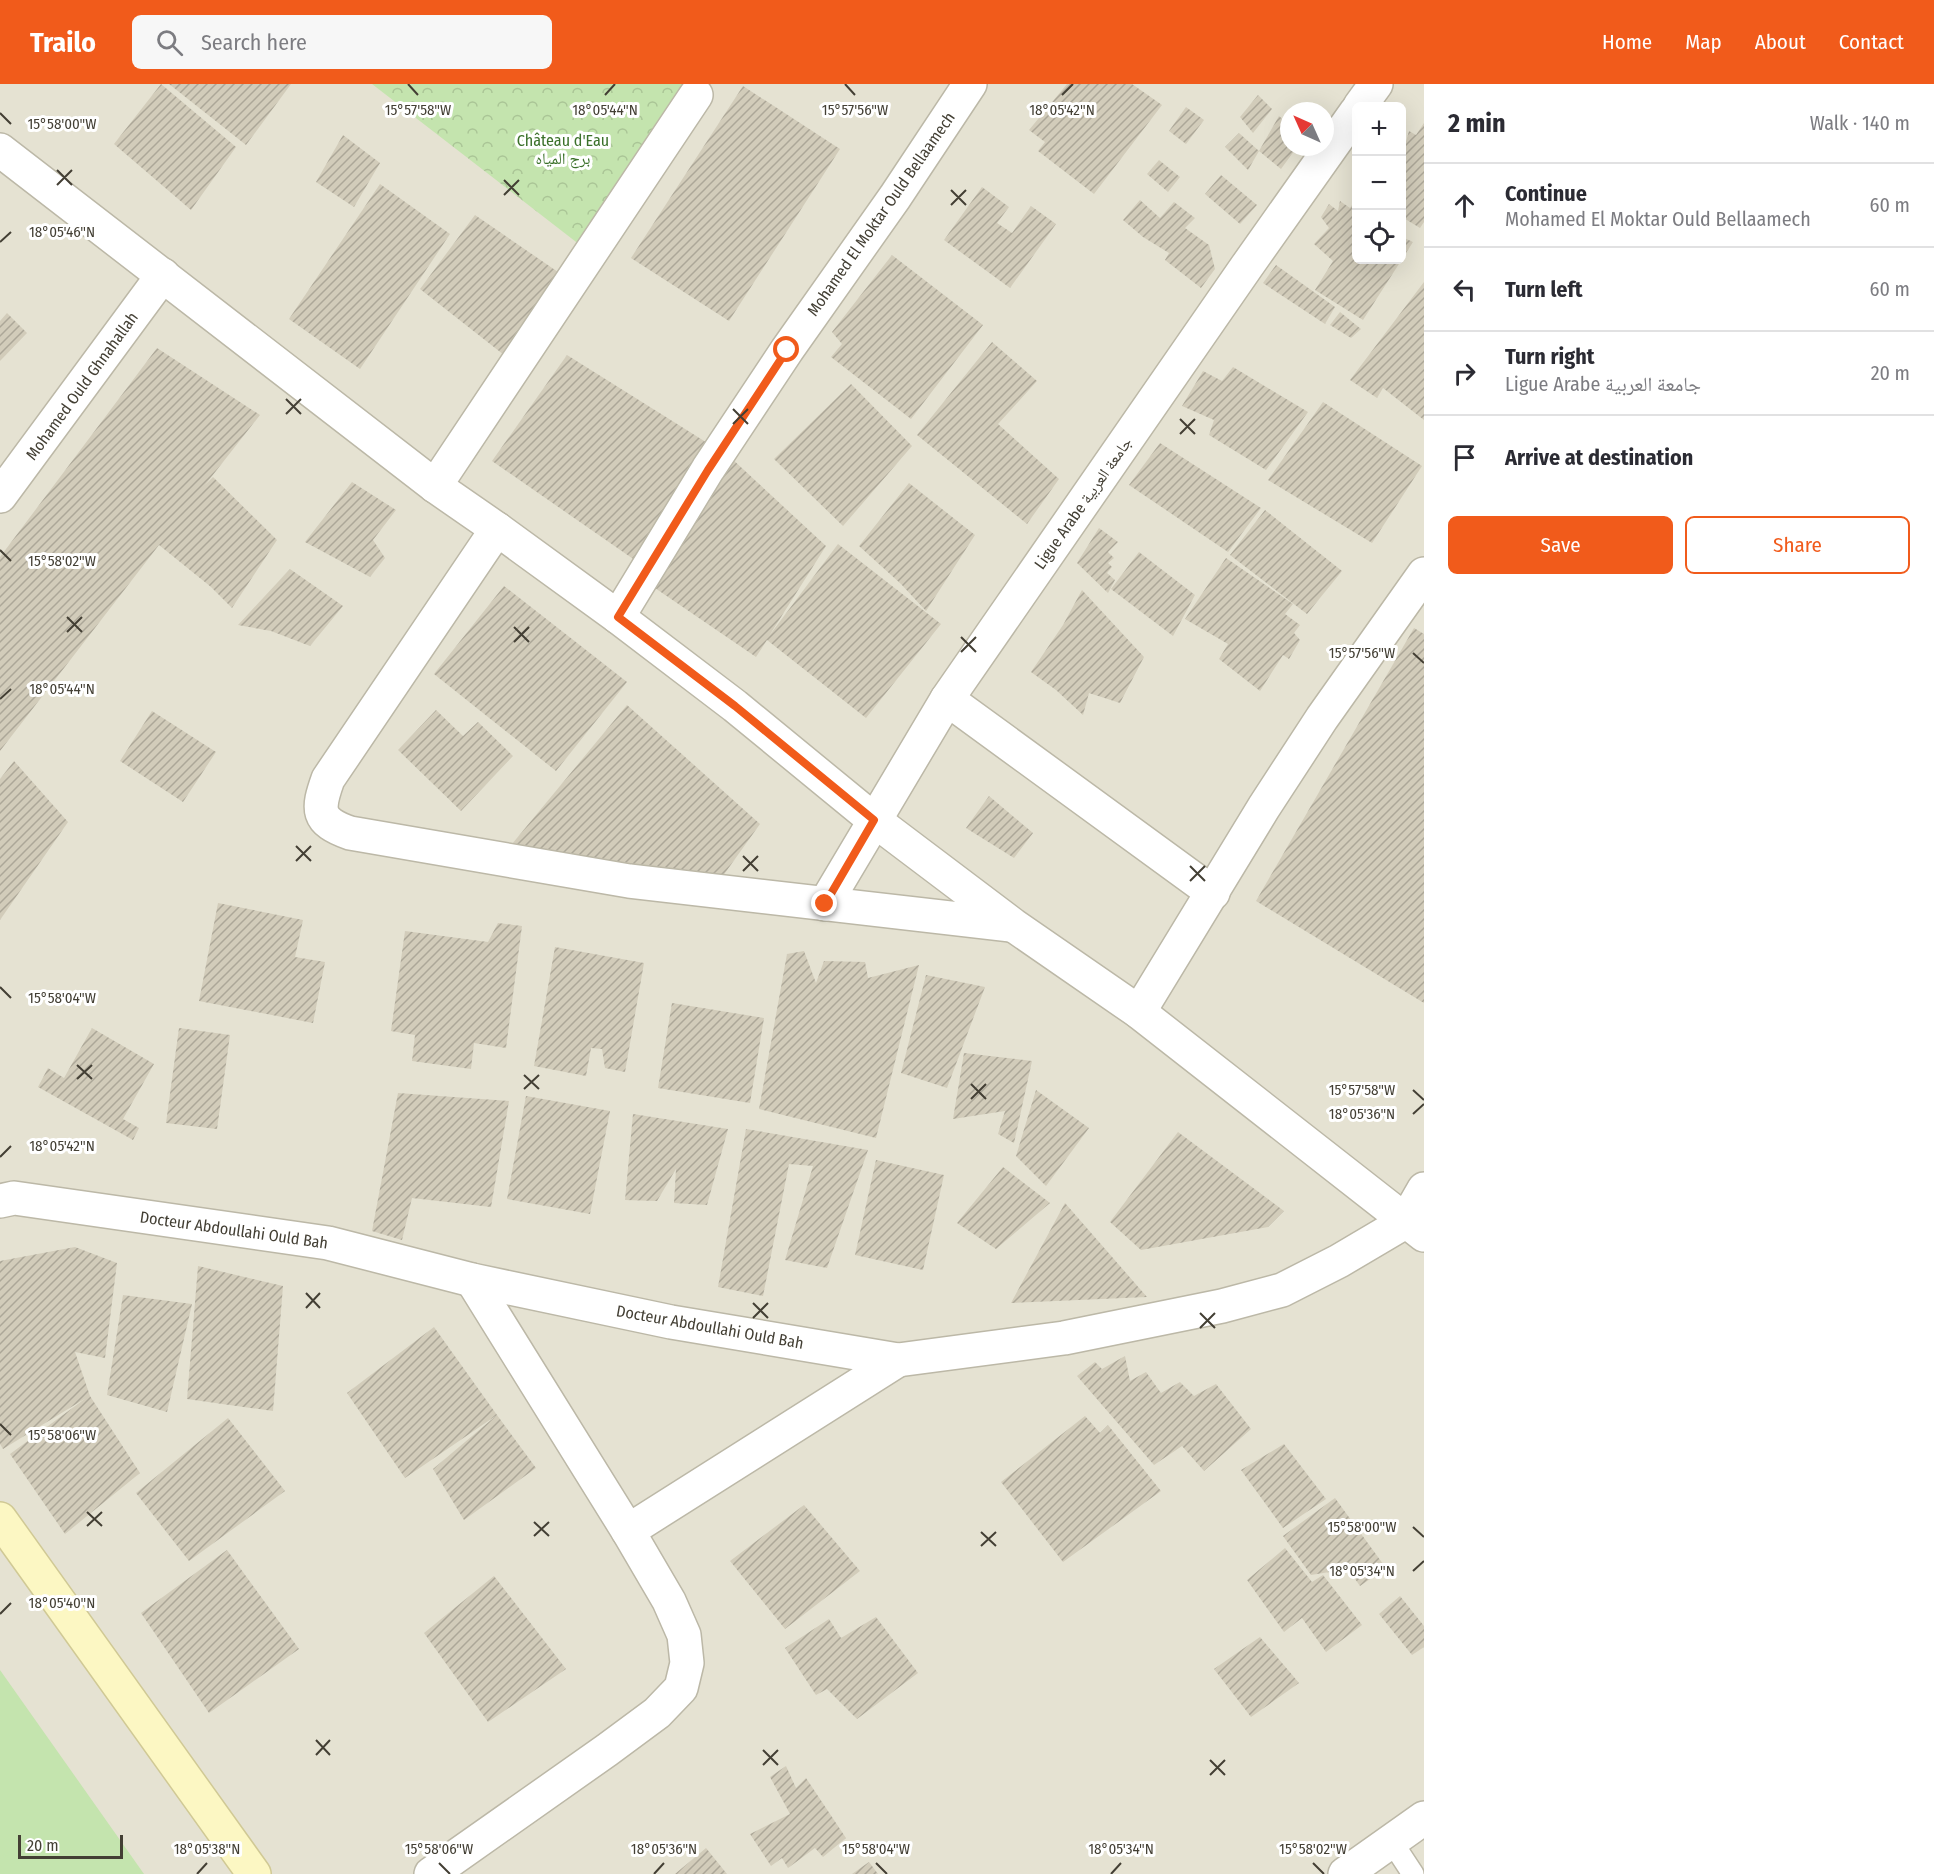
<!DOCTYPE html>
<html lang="en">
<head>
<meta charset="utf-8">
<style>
  body { margin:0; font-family:"Fira Sans Condensed","Noto Naskh Arabic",sans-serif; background:#f7f7f7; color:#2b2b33 }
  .controls { position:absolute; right:18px; top:18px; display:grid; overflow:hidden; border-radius:9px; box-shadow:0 6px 24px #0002 }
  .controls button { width:54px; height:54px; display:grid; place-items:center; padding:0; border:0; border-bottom:2px solid #e1e1e2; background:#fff; color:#2b2b33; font:30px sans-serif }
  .compass { position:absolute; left:1280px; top:18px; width:54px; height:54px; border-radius:50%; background:#fff; box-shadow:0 6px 24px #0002; rotate:315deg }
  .scale { position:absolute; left:18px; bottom:15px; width:105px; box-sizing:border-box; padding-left:6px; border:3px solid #433f34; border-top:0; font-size:16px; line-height:21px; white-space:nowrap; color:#433f34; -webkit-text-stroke:4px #fff; paint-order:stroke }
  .stop { position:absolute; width:18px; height:18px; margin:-14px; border:4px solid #f15b1b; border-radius:50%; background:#fff }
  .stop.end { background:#f15b1b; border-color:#fff; box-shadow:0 2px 6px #0008 }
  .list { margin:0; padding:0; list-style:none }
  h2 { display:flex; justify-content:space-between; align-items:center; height:78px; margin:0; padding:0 24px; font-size:26px }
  h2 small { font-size:20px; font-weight:400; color:#7c7c81 }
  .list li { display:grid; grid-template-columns:39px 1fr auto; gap:18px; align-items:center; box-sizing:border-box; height:84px; padding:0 24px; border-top:2px solid #e1e1e2 }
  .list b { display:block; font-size:22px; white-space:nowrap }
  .list p { margin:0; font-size:20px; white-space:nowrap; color:#7c7c81 }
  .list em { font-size:20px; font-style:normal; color:#7c7c81 }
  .actions { display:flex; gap:12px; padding:18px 24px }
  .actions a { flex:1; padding:14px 0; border:2px solid #f15b1b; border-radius:9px; text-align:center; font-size:21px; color:#f15b1b }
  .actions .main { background:#f15b1b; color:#fff }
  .icon { flex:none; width:33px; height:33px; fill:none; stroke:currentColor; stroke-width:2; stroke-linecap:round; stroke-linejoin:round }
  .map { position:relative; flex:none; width:1424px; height:1790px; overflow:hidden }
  header { display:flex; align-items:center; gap:36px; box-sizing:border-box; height:84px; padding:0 30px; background:#f15b1b; color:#fff }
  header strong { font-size:28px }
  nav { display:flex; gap:33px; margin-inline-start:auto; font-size:21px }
  .search { width:420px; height:54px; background:#f7f7f7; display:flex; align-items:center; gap:15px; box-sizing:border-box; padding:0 21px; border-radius:9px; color:#7c7c81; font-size:22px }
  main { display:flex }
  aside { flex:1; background:#fff }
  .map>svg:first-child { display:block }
  .residential { fill:#e5e2d2; fill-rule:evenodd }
  .park { fill:url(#park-crowns) }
  .garden { fill:#c4e4ae }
  .building { fill:url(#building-hatch) }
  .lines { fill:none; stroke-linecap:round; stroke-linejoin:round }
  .lane-casing { stroke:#bcb8a7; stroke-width:24 }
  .street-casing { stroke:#bcb8a7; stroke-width:36 }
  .secondary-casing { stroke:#d0c995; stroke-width:36 }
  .lane { stroke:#fff; stroke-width:21 }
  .street { stroke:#fff; stroke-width:33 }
  .secondary { stroke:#fcf7c3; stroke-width:33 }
  .route { stroke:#f15b1b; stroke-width:8 }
  .ticks { fill:none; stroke:#433f34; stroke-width:2 }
  .labels { text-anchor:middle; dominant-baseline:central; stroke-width:6; stroke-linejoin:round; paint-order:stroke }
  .park-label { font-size:16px; fill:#3b712a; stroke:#fff }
  .street-label { font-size:16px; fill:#433f34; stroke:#fff }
  .ticks-label { font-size:15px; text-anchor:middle; fill:#433f34; stroke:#fff; stroke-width:6; stroke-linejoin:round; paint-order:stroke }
</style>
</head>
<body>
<header>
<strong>Trailo</strong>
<div class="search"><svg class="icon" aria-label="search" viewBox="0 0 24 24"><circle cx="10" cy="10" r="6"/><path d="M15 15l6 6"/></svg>Search here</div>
<nav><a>Home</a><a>Map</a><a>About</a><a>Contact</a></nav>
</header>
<main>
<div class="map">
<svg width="1424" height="1790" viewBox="0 0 1424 1790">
  <defs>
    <pattern id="park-crowns" width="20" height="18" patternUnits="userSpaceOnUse" patternTransform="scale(1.5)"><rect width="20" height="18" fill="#c4e4ae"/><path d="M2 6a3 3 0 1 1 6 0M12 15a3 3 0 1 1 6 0" fill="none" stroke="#aac596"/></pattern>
    <pattern id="building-hatch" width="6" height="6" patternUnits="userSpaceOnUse" patternTransform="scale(1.5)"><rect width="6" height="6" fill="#d2ccba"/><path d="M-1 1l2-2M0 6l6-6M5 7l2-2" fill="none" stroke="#aca798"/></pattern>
  </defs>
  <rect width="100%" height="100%" fill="#f1efe4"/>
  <!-- residential -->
  <path class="residential" d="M0 0H1424V1790H0ZM1356 22H1402V176H1356ZM1289 27H1325V63H1289Z"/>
  <!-- park -->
  <polygon class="park" points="372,0 685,0 580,161"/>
  <!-- garden -->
  <polygon class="garden" points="0,1586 144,1790 0,1790"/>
  <!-- building -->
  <g class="building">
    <polygon points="161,0 236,63 191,126 114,60"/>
    <polygon points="169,0 291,0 246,61"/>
    <polygon points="1067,0 1132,0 1162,21 1094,110 1038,67 1045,58 1029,46"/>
    <polygon points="743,2 840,65 729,237 631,174"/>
    <polygon points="1258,11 1272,25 1253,49 1240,33"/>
    <polygon points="1186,23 1204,36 1186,60 1169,47"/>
    <polygon points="1279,32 1289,41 1289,63 1297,63 1281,85 1259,67"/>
    <polygon points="1424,39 1424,138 1420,144 1402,133 1404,118 1402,116 1402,59 1405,61 1409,47 1416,51"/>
    <polygon points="1239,49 1259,67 1248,86 1225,63"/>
    <polygon points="343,51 380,79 354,123 316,98"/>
    <polygon points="1159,76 1180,93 1168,108 1147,90"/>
    <polygon points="1221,91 1257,121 1240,140 1205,110"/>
    <polygon points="380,100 450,150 360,285 289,235"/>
    <polygon points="982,103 1009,123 997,139 1012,149 1031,122 1056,140 1010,204 944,156"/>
    <polygon points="1356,115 1356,176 1402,176 1402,153 1413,158 1363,236 1315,206 1333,177 1314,160 1329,144 1321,133 1329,120 1338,127 1340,117 1350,124"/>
    <polygon points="1140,116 1160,134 1174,118 1195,134 1185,144 1209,161 1215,185 1201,204 1165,176 1169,169 1143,153 1123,136"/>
    <polygon points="475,131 558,188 504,271 420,205"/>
    <polygon points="892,171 983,241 911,335 831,273 842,260 832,248"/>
    <polygon points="1276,181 1335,223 1325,240 1263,199"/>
    <polygon points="1424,198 1424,336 1383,304 1377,314 1350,296"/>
    <polygon points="1340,228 1361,245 1351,254 1330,241"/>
    <polygon points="7,229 27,249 0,277 0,237"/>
    <polygon points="992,258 1037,297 998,340 1059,395 1027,440 917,351"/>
    <polygon points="157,264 260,331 205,401 213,393 277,456 232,524 211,503 159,461 0,667 0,473"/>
    <polygon points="567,271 709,360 639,479 492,377"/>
    <polygon points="1233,283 1308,328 1266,386 1209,351 1214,336 1182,322 1203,287 1222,297"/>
    <polygon points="851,300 912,362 843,442 774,375"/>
    <polygon points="1323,318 1422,382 1372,459 1268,396"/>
    <polygon points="1160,359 1261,424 1228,468 1129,401"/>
    <polygon points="730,373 826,462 769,552 838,460 941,540 866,634 767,556 756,573 652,502"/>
    <polygon points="352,398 396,426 373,456 385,474 370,493 305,458"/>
    <polygon points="909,399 975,451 926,527 901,500 859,462"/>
    <polygon points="1265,426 1342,487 1307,530 1230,471"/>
    <polygon points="1099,444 1118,458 1108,468 1114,474 1108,479 1112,483 1107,489 1115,496 1108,509 1077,479"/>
    <polygon points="1139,468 1195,511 1173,552 1111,505"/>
    <polygon points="1226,474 1293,520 1285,530 1300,541 1294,549 1300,556 1289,575 1283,571 1260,607 1219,575 1228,560 1185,535"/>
    <polygon points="290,485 343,522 310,562 271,547 238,541"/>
    <polygon points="504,502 627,598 556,687 434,590"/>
    <polygon points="1082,506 1144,573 1120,619 1089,609 1083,631 1056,606 1031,588 1063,541"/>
    <polygon points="1414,544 1424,550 1424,919 1256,817"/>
    <polygon points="627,621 760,740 720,796 512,760"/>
    <polygon points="436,626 463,652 478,638 513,672 461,727 398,666"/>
    <polygon points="152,627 216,668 183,718 120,677"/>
    <polygon points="14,677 68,738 0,836 0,695"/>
    <polygon points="989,712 1033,749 1014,774 966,744"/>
    <polygon points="218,819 303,836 295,873 325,878 313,939 199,917"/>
    <polygon points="498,839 522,842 506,964 474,959 471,985 412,977 415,951 391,947 405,847 488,858"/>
    <polygon points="555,863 644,879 625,988 605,984 602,965 591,964 586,992 534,982"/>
    <polygon points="804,867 816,899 824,877 865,878 868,894 919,881 876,1054 759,1025 787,870"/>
    <polygon points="926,891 985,903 947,1004 901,989"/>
    <polygon points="672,919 764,934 750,1019 658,1004"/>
    <polygon points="92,944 154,980 123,1035 139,1044 133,1056 38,1003 48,984 64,994"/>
    <polygon points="179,944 230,951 217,1045 166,1039"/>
    <polygon points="964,969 1032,977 1014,1059 998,1050 1005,1027 953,1035"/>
    <polygon points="1036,1006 1089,1044 1046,1102 1016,1072"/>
    <polygon points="398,1009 509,1017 491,1123 412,1114 402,1156 372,1147"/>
    <polygon points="526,1012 610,1027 590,1130 507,1115"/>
    <polygon points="633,1030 728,1045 707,1121 674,1119 676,1085 657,1117 625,1116"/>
    <polygon points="746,1045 868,1066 827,1184 785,1176 813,1082 789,1080 763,1212 718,1203"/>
    <polygon points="1178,1048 1284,1127 1268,1143 1141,1166 1110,1138"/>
    <polygon points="876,1076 944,1091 923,1186 855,1171"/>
    <polygon points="1003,1083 1050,1119 996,1165 957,1139"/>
    <polygon points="1065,1119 1147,1213 1011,1219"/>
    <polygon points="75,1163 117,1179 105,1274 75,1268 90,1312 140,1389 65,1450 10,1370 86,1314 3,1365 0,1360 0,1177"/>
    <polygon points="198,1182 283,1202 273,1327 187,1315"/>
    <polygon points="123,1211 192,1220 167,1328 107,1311"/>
    <polygon points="434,1243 497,1331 405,1394 347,1309"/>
    <polygon points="1125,1272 1130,1297 1146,1288 1161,1309 1180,1298 1194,1312 1216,1300 1251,1345 1204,1387 1182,1362 1154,1381 1077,1292 1095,1278 1102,1285"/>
    <polygon points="497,1331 536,1384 464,1436 433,1385"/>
    <polygon points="1085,1332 1100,1349 1108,1341 1161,1407 1063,1478 1001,1398"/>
    <polygon points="228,1334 285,1407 189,1477 136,1409"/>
    <polygon points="1284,1360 1326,1415 1283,1444 1241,1386"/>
    <polygon points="1335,1414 1386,1484 1360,1502 1348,1485 1311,1491 1283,1452"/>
    <polygon points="804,1421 860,1487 785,1545 730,1477"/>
    <polygon points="1285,1464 1312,1498 1323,1491 1362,1541 1326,1568 1302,1534 1284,1548 1247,1496"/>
    <polygon points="227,1466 299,1565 209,1629 141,1529"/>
    <polygon points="494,1492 566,1585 488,1638 424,1549"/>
    <polygon points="1400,1512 1424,1542 1424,1563 1412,1571 1379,1530"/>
    <polygon points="876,1533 918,1589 857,1635 827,1605 816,1611 785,1564 829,1535 841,1554"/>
    <polygon points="1260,1553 1299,1599 1251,1633 1214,1585"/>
    <polygon points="786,1682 796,1704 806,1694 846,1754 823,1773 815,1764 788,1784 782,1774 771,1782 750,1750 790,1730 770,1693"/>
    <polygon points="706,1764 727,1790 675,1790"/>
    <polygon points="869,1778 878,1790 852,1790"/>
  </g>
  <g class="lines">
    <defs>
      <polyline id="lane" points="1392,1758 1413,1790"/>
      <g id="street">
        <polyline points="1360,22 1376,0"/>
        <polyline points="0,66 435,402 497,445 618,533 735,622 874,736 1013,841 1139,928 1424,1151"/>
        <polyline points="435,402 696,11"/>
        <polyline points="0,412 163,191"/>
        <path d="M497 445 328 695C317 726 316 737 350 749L629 797 1011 841"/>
        <polyline points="618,533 708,385 787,266 895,113 970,0"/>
        <polyline points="947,615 1213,809"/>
        <polyline points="825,820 947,615 1247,182 1356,28"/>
        <polyline points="1139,928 1264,723 1322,634 1424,490"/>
        <polyline points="0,1117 14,1114 328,1159 472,1196 671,1238 898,1276 1064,1254 1222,1222 1282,1206 1339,1177 1405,1138 1424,1105"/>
        <polyline points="628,1447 898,1276"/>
        <polyline points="431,1790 607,1666 657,1629 681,1604 687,1579 684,1551 669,1517 628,1447 472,1196"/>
        <polyline points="1345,1790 1424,1734"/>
      </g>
      <polyline id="secondary" points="0,1435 254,1790"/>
    </defs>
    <!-- lane casing -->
    <use href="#lane" class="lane-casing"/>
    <!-- street casing -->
    <use href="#street" class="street-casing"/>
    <!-- secondary casing -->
    <use href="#secondary" class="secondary-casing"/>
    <!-- lane -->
    <use href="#lane" class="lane"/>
    <!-- street -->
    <use href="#street" class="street"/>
    <!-- secondary -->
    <use href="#secondary" class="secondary"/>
  </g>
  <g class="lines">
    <!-- route -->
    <polyline class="route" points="787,266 708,386 618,533 735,622 874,736 825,820"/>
  </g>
  <!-- ticks -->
  <path class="ticks" d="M408 0 418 11M845 0 855 11M605 11 615 0M1062 11 1073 0M0 29 11 40M57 86 72 101M504 96 519 111M57 101 72 86M951 106 966 121M504 111 519 96M951 121 966 106M0 158 11 148M286 315 301 330M733 325 748 340M286 330 301 315M1180 335 1195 350M733 340 748 325M1180 350 1195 335M0 466 11 477M67 533 82 548M514 543 529 558M67 548 82 533M961 553 976 568M514 558 529 543M961 568 976 553M1413 569 1424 579M0 615 11 605M296 762 311 777M743 772 758 787M296 777 311 762M1190 782 1205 797M743 787 758 772M1190 797 1205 782M0 903 11 914M77 981 92 995M524 991 539 1005M77 995 92 981M971 1000 986 1015M524 1005 539 991M1413 1006 1424 1016M971 1015 986 1000M1413 1030 1424 1020M0 1073 11 1062M306 1209 320 1224M753 1219 768 1234M306 1224 320 1209M1200 1229 1215 1244M753 1234 768 1219M1200 1244 1215 1229M0 1340 11 1351M87 1428 102 1442M534 1438 549 1452M87 1442 102 1428M1413 1443 1424 1453M981 1448 996 1462M534 1452 549 1438M981 1462 996 1448M1413 1487 1424 1477M0 1530 11 1519M316 1656 330 1671M763 1666 778 1681M316 1671 330 1656M1210 1676 1225 1691M763 1681 778 1666M1210 1691 1225 1676M439 1779 450 1790M876 1779 887 1790M1313 1779 1324 1790M197 1790 207 1779M654 1790 664 1779M1111 1790 1121 1779"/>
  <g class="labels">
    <!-- park labels -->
    <g class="park-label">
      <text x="563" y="56">Château d'Eau<tspan x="563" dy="18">برج المياه</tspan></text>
    </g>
    <!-- street labels -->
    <g class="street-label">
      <text transform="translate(881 130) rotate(-55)">Mohamed El Moktar Ould Bellaamech</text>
      <text transform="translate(82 302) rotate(-54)">Mohamed Ould Ghnahallah</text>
      <text transform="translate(1083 419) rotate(-55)">Ligue Arabe جامعة العربية</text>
      <text transform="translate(234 1146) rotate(8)">Docteur Abdoullahi Ould Bah</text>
      <text transform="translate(710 1243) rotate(10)">Docteur Abdoullahi Ould Bah</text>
    </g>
  </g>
  <g class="ticks-label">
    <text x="418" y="31">15°57'58"W</text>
    <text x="605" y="31">18°05'44"N</text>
    <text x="855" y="31">15°57'56"W</text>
    <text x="1062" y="31">18°05'42"N</text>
    <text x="62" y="45">15°58'00"W</text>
    <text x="62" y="153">18°05'46"N</text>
    <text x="62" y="482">15°58'02"W</text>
    <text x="1362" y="574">15°57'56"W</text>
    <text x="62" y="610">18°05'44"N</text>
    <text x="62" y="919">15°58'04"W</text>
    <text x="1362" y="1011">15°57'58"W</text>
    <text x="1362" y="1035">18°05'36"N</text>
    <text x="62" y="1067">18°05'42"N</text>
    <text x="62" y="1356">15°58'06"W</text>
    <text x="1362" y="1448">15°58'00"W</text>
    <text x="1362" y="1492">18°05'34"N</text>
    <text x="62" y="1524">18°05'40"N</text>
    <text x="207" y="1770">18°05'38"N</text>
    <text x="439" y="1770">15°58'06"W</text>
    <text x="664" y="1770">18°05'36"N</text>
    <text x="876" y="1770">15°58'04"W</text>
    <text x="1121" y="1770">18°05'34"N</text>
    <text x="1313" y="1770">15°58'02"W</text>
  </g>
</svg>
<div class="controls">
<button>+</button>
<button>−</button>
<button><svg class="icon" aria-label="locate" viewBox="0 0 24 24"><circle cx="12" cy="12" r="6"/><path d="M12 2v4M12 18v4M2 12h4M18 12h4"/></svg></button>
</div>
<svg class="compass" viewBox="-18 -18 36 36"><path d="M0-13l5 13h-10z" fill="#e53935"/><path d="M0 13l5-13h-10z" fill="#7c7c81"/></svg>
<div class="scale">20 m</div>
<div class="stop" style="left:787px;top:266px"></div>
<div class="stop end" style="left:825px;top:820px"></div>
</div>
<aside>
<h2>2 min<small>Walk · 140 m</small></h2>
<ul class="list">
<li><svg class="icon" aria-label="ahead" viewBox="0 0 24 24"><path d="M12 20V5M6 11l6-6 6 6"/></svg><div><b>Continue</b><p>Mohamed El Moktar Ould Bellaamech</p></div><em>60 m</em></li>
<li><svg class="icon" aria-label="left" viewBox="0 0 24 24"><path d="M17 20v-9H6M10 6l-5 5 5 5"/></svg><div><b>Turn left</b></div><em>60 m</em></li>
<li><svg class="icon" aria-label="right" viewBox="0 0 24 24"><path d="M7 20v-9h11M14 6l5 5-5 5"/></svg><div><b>Turn right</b><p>Ligue Arabe جامعة العربية</p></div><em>20 m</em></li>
<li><svg class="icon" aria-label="arrive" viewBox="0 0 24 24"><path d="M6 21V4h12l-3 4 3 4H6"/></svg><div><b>Arrive at destination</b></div></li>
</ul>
<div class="actions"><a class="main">Save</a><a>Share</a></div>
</aside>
</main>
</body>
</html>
